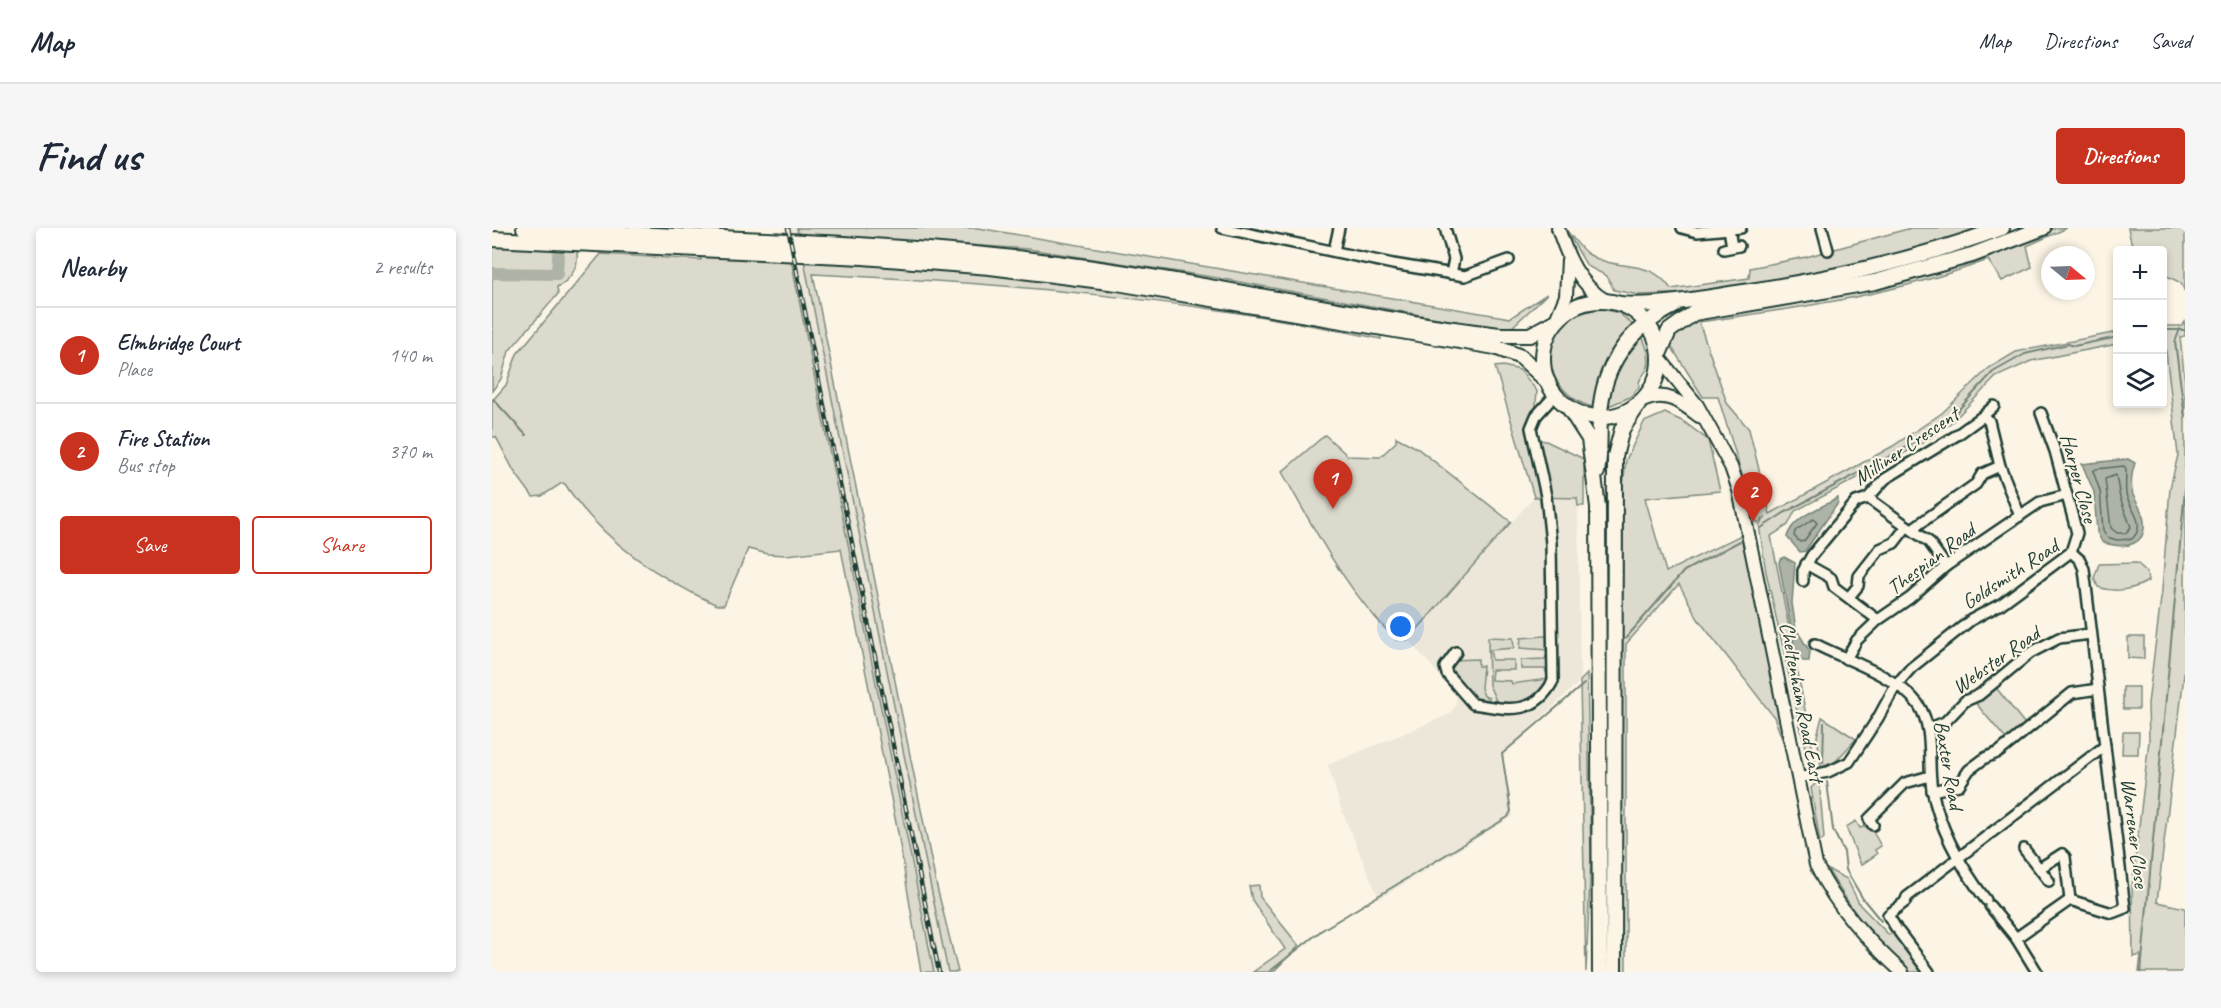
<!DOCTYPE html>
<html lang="en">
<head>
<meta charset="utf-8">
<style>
  body { margin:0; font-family:Caveat,sans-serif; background:#f6f6f7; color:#1f2937 }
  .controls { position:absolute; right:18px; top:18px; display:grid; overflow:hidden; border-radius:6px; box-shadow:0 3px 9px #0003 }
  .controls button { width:54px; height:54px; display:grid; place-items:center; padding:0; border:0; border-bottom:2px solid #e0e1e3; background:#fff; color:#1f2937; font:30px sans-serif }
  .compass { position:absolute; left:1549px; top:18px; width:54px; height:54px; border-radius:50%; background:#fff; box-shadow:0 3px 9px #0003; rotate:109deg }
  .you { position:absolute; left:909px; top:399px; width:21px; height:21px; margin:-15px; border:4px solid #fff; border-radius:50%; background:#1a73e8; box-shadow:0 0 0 9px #1a73e833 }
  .badge { display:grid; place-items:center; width:39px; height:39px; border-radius:50%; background:#c8321e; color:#fff; font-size:20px; font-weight:700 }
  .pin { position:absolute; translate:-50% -50px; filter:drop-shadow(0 2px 3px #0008) }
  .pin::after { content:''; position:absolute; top:32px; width:21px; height:18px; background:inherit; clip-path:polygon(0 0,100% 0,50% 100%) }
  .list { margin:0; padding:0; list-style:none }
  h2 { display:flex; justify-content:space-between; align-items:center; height:78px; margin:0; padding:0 24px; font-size:26px }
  h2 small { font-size:20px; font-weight:400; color:#747a83 }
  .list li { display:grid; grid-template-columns:39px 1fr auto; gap:18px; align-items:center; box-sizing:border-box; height:96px; padding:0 24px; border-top:2px solid #e0e1e3 }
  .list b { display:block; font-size:22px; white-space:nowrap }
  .list p { margin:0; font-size:20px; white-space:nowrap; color:#747a83 }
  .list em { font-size:20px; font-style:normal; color:#747a83 }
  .actions { display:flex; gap:12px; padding:18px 24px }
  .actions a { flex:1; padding:14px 0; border:2px solid #c8321e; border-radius:6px; text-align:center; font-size:21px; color:#c8321e }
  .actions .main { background:#c8321e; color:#fff }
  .icon { flex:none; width:33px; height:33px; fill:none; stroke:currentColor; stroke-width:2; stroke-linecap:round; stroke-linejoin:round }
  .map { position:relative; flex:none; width:1693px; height:744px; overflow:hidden; border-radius:6px }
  header { display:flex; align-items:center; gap:36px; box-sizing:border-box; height:84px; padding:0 30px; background:#fff; border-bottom:2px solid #e0e1e3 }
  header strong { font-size:28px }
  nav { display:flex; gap:33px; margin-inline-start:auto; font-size:21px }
  .intro { display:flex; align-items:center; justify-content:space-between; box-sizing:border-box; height:144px; padding:0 36px }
  h1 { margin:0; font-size:42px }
  .button { padding:15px 27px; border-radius:6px; background:#c8321e; color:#fff; font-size:21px; font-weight:700 }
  main { display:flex; gap:36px; padding:0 36px }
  aside { flex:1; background:#fff; border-radius:6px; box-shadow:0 3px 9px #0003 }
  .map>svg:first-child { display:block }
  .built { fill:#ece7d8 }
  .green { fill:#dcdacc; stroke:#7e8c80; stroke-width:1.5 }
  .water { fill:#aeb3a7; stroke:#758479; stroke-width:1.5 }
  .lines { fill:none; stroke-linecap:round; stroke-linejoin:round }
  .shore { stroke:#586c62; stroke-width:1.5 }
  .stream { stroke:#758479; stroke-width:2 }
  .river { stroke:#aeb3a7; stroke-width:12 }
  .minor-casing { stroke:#1f3d34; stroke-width:14 }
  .major-casing { stroke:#1f3d34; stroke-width:16 }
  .highway-casing { stroke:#1f3d34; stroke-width:18 }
  .minor { stroke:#fcf5e5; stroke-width:9 }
  .major { stroke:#fcf5e5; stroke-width:12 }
  .highway { stroke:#fcf5e5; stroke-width:14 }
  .rail-casing { stroke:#1f3d34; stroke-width:4.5 }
  .rail { stroke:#fcf5e5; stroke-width:2; stroke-dasharray:7; stroke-linecap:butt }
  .labels { text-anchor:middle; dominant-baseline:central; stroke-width:4.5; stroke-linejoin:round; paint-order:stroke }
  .street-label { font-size:21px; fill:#1f3d34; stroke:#fcf5e5 }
</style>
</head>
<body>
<header>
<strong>Map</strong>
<nav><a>Map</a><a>Directions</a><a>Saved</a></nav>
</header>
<div class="intro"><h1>Find us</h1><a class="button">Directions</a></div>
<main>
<aside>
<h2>Nearby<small>2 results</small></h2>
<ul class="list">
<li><span class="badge">1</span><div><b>Elmbridge Court</b><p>Place</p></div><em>140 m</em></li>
<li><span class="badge">2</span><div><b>Fire Station</b><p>Bus stop</p></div><em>370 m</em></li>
</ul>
<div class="actions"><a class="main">Save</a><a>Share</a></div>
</aside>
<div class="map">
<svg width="1693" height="744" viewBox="0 0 1693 744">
  <rect width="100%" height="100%" fill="#fcf5e5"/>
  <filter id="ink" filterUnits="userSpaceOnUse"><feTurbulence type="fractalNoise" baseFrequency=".0167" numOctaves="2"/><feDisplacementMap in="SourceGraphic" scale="12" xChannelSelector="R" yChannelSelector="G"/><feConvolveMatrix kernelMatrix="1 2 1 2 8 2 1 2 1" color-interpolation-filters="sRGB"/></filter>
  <g filter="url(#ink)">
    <!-- built -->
    <g class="built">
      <polygon points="293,0 305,0 456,744 442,744"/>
      <polygon points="1042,269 1086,270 1088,453 1008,529 1021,588 887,671 849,580 836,537 958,486 964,477 964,465 916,412"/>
    </g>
    <!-- green -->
    <g class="green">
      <polygon points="305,0 486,0 1018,90 1055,66 1016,103 726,50 536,21 306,6"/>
      <path d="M1419 0H1497L1337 46 1203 65 1147 67 1122 62 1115 48 1095 38 1074 2C1081 9 1088 21 1096 26 1126 45 1157 28 1179 61L1257 50 1258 40 1314 29Z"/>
      <path d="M1564 0H1575L1535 18 1540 39 1510 53 1496 32C1402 67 1306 80 1207 94L1235 175 1257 201 1278 286 1401 218 1450 185 1497 140 1524 124 1626 104 1625 116 1539 133 1504 149 1461 193 1431 215 1303 283 1296 297 1279 308 1324 538 1316 533 1274 344 1267 297 1274 289 1265 295 1226 169H1211L1179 118 1183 103 1205 88 1337 70 1400 57 1475 34Z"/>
      <polygon points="1636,0 1693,0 1693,64 1689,55 1671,46 1670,22 1646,22 1639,14"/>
      <path d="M0 15 84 20C89 36 79 52 65 59L66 66 17 123 9 151 0 163Z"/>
      <path d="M109 26 209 32 207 26 299 32 442 744H429L406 605 349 321 294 327 276 326 256 321 232 377H225C166 350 109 312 73 256L70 255 50 268 41 269 22 243 4 209H0V173L14 157 25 126Z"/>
      <path d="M312 33 488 45 638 62 888 104 889 111C701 71 513 55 321 46L443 651 466 744H456Z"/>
      <path d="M1106 80 1127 85 1142 98 1104 180C1066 172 1038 125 1072 94 1078 88 1096 83 1106 80Z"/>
      <polygon points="1693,94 1693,108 1688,109 1693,154 1693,438 1665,674 1693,680 1693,744 1647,744 1649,727 1641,729 1640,658 1657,513 1656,476 1670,362 1678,260 1686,227 1671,98 1690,98"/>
      <path d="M1149 105C1153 115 1160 130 1155 141 1152 148 1146 150 1147 159L1138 169 1112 180 1122 142Z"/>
      <polygon points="1011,138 1028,142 1045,163 1041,211 1054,213 1092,231 1092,278 1086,278 1085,270 1042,269 1003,139"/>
      <polygon points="1173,185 1192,194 1216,212 1228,263 1153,270 1174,344 1249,307 1301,540 1282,489 1206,391 1187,356 1134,416 1134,744 1129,744 1131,258 1134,232 1152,194"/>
      <path d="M833 207 856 228 888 229 904 214V209L925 220 1019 294 916 412H904C853 361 825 306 790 244Z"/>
      <path d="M1645 335 1655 344 1656 353C1642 362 1622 365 1606 359L1602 350 1607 336Z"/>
      <path d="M1053 408H1058C1058 420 1060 434 1058 447 1055 470 1026 483 1005 475L997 457 996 409 1021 410 1022 420 998 422 1000 432H1022V442H1000L999 452 1019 453 1020 456 1056 451 1053 441H1029V432L1053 431 1056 422 1028 420 1029 410Z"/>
      <polygon points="1636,409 1652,409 1652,431 1636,430"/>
      <polygon points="986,431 986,438 991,438 989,460 992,468 997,470 995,475 983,473 956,444 960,432"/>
      <polygon points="1095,446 1099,629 1094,744 1088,453"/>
      <polygon points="1502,457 1536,500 1517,515 1482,473"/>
      <rect x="1631" y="459" width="16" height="22"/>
      <polygon points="1330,489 1364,511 1343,534 1329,539 1325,508"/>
      <polygon points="1631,504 1647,504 1646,526 1630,526"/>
      <polygon points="1327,552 1332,610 1328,614 1319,560"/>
      <polygon points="1364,593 1368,600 1377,597 1389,618 1383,622 1385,626 1369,637 1354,599"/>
      <polygon points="1335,641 1355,651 1368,677 1397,707 1402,704 1435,744 1410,744 1381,717 1383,707 1365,688"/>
      <polygon points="767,657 768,669 807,718 781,744 761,744 793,721 760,672 757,658"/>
    </g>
    <!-- water -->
    <g class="water">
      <path d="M1636 231 1643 235C1640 244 1638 257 1641 267 1644 274 1649 280 1651 288 1658 318 1633 322 1610 314L1605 304 1602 264 1590 236Z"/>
      <path d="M1346 270V275L1313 323 1308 324 1295 309C1301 288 1329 280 1346 270Z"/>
      <polygon points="1292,329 1303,335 1300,375 1304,401 1318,424 1317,433 1311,433 1304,428 1287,335 1288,331"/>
    </g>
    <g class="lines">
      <!-- shore -->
      <g class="shore">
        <path d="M1632 238 1634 241C1634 249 1633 258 1634 266 1637 281 1656 295 1640 311L1625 312 1615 309 1611 302 1608 263 1601 243 1604 241Z"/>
        <polygon points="1624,247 1628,270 1639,299 1634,305 1625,305 1619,300 1613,251"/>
        <polygon points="1321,291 1325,295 1312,313 1308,314 1302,308 1303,303"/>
      </g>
      <!-- stream -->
      <g class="stream">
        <polyline points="1688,101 1683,114 1693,190"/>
        <polyline points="1670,102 1693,102"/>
        <polyline points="1,171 34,207"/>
        <polyline points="1269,300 1292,285 1428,212 1457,192 1501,144 1533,126 1576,116 1582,118 1626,109"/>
        <polyline points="1133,411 1192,343 1248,313"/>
        <polyline points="1331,535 1332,495"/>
        <polyline points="1335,554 1341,602 1352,624 1354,642 1371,671 1389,693"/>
        <polyline points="777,744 830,702 1016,589 1019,583 1010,526 1092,456"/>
        <polyline points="1649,744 1693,261"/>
      </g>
      <!-- river -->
      <polyline class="river" points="0,45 65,46 66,27"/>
      <defs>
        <g id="minor">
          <polyline points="730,0 901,36 973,48 1017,32"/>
          <polyline points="953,0 962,31 959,46"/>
          <polyline points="1190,0 1205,4 1249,0"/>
          <polyline points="1330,0 1336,22"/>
          <polyline points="1237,1 1240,19"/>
          <polyline points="1232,21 1247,18"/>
          <polyline points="842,23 847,0"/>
          <polyline points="1549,185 1563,223 1585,305 1579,324"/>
          <polyline points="1491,188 1502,178"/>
          <polyline points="1376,270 1437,314 1454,338"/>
          <polyline points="1420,301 1484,256 1490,246 1508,238"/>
          <polyline points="1314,336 1339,350 1342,359 1386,392"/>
          <polyline points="1311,353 1311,343 1320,327 1364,274 1376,270 1393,251 1465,207 1491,188 1497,193 1508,238 1528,288"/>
          <polyline points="1357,369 1366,358 1367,348 1388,321 1402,315 1415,298"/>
          <path d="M1323 416C1354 432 1405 448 1426 476 1443 501 1435 534 1440 561 1448 603 1469 639 1494 672"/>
          <path d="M964 424 953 439 955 446 981 476C1015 481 1042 489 1061 453L1059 315 1054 268 1039 200 1044 188 1064 166"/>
          <polyline points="1354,431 1365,412 1386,392 1418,370 1454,338 1548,274 1575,267"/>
          <polyline points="1436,501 1453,494 1473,473 1487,467 1538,425 1567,410 1599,406"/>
          <polyline points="1306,550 1336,544 1357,534 1386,490 1404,457 1419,440 1479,392 1509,376 1579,324 1588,332 1592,341 1613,518 1415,669 1413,674 1396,687 1404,700"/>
          <polyline points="1440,563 1467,557 1477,542 1493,530 1507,524 1580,465 1606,461"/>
          <polyline points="1381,597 1377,591 1413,555 1438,548"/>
          <polyline points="1532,621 1557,653"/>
          <polyline points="1548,640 1570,626 1573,629 1578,672"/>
          <polyline points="1498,678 1524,710 1545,744"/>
          <polyline points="1407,704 1437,744"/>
          <polyline points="1524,710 1578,672 1620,685 1633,680 1613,518"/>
        </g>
        <g id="major">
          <path d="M1066 0C1075 28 1087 57 1114 73"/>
          <polyline points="1064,92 1074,68 1076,32"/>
          <path d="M1168 131 1205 177 1239 239 1247 262 1324 637C1345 680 1375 712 1410 744"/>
          <path d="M1153 172C1174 162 1191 176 1207 188"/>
        </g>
        <g id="highway">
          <path d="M32 0C202 11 371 12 540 32 697 50 851 88 1008 107H1038L1062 94"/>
          <polyline points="0,11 371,29 498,39 625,55 1003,119 1029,129 1056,154"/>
          <circle cx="1109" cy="131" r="58"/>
          <path d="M1127 76C1167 79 1205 71 1245 65 1339 51 1420 33 1510 0"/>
          <polyline points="1168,124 1177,103 1202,85 1383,54 1480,27 1551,0"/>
          <polyline points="1075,177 1097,211 1106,279 1108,744"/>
          <path d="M1105 244C1109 225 1107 208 1108 188 1110 137 1138 100 1182 78"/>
          <polyline points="1122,744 1123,228 1130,201 1146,177"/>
        </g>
      </defs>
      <!-- minor casing -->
      <use href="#minor" class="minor-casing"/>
      <!-- major casing -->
      <use href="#major" class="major-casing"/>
      <!-- highway casing -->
      <use href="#highway" class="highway-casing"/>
      <!-- minor -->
      <use href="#minor" class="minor"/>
      <!-- major -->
      <use href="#major" class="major"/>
      <!-- highway -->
      <use href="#highway" class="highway"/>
      <defs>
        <polyline id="rail" points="296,0 447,744"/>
      </defs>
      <!-- rail casing -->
      <use href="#rail" class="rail-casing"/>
      <!-- rail -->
      <use href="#rail" class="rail"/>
    </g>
  </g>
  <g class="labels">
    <!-- street labels -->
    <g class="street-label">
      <text transform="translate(1414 218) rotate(-34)">Milliner Crescent</text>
      <text transform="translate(1587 250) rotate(75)">Harper Close</text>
      <text transform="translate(1439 331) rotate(-37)">Thespian Road</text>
      <text transform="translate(1518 346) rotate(-33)">Goldsmith Road</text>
      <text transform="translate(1504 432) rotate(-35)">Webster Road</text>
      <text transform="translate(1310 474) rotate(79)">Cheltenham Road East</text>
      <text transform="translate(1457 537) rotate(80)">Baxter Road</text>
      <text transform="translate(1643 605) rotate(83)">Warrener Close</text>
    </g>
  </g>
</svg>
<div class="controls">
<button>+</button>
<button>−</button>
<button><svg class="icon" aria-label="layers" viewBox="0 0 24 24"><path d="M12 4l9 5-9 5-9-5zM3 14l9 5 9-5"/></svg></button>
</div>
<svg class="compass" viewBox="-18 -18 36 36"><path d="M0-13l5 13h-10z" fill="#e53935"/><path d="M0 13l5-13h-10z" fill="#747a83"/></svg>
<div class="you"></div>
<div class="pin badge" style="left:841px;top:281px">1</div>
<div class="pin badge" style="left:1261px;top:294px">2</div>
</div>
</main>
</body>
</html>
